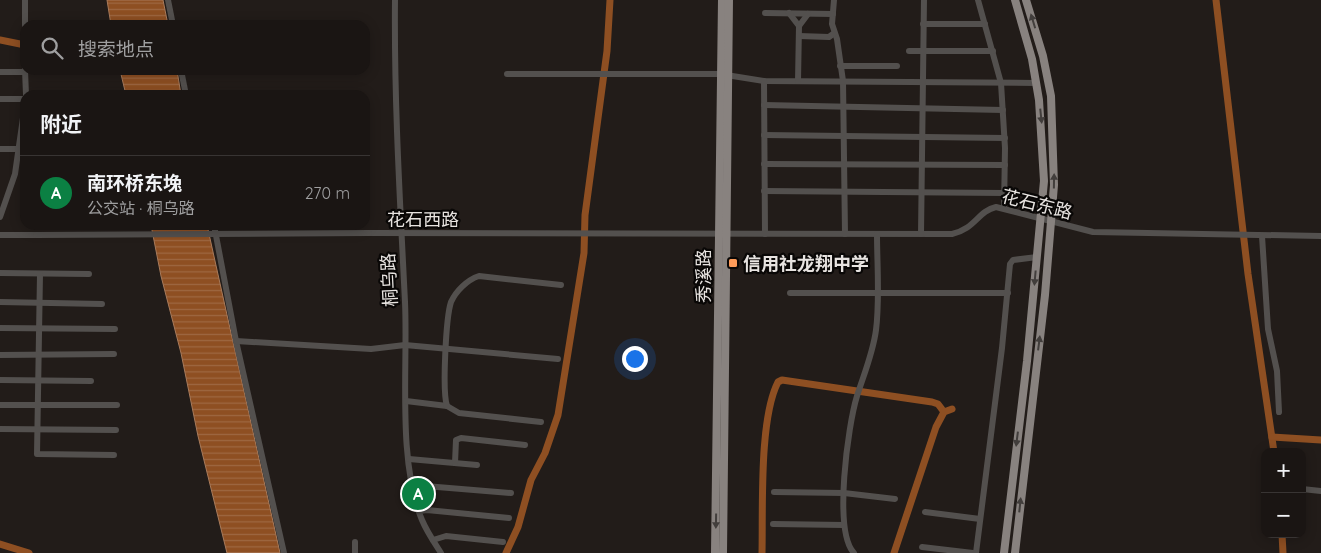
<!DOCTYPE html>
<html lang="zh">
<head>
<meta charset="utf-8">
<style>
  body { margin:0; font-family:Quicksand,"Noto Sans SC",sans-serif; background:#272221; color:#f1f3f6 }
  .controls { position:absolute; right:15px; bottom:15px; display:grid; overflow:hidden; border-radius:10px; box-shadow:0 2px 12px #0003 }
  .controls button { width:45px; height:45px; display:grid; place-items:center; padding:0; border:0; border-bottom:1px solid #383433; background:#1a1513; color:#f1f3f6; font:25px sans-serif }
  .you { position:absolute; left:634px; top:358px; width:18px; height:18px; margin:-12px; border:4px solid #fff; border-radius:50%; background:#1a73e8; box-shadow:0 0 0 8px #1a73e833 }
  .badge { display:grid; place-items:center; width:32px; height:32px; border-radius:50%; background:#0b8043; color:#fff; font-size:16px; font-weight:700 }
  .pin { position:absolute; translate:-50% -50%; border:2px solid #fff; box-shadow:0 1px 5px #0006 }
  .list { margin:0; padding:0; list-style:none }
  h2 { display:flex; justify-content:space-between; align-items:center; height:65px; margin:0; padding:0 20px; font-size:21px }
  h2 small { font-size:16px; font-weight:400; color:#9f9fa0 }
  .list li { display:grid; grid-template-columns:32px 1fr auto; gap:15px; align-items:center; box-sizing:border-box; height:75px; padding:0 20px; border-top:1px solid #383433 }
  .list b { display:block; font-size:19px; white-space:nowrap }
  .list p { margin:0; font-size:16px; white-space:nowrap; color:#9f9fa0 }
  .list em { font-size:16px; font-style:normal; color:#9f9fa0 }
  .icon { flex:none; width:28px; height:28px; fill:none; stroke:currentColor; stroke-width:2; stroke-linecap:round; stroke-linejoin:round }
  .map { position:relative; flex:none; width:1321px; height:553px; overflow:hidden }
  .search { position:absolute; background:#1a1513; box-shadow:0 2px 12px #0003; left:20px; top:20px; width:350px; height:55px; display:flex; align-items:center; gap:12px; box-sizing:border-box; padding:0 18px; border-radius:15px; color:#9f9fa0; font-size:19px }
  .panel { position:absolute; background:#1a1513; box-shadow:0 2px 12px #0003; left:20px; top:90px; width:350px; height:140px; border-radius:15px }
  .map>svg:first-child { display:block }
  .water { fill:url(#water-rules); stroke:#a97b5b }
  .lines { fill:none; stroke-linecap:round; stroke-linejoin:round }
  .canal { stroke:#8e4f22; stroke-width:7 }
  .minor { stroke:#53504e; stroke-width:6 }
  .major { stroke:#88827f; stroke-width:8 }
  .minor-bridge { stroke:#53504e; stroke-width:6 }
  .oneway { fill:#423e3c }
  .poi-dot { fill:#fe9b59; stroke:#090706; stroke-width:2 }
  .labels { text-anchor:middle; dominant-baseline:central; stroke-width:4.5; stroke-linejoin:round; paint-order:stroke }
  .street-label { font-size:18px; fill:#e7e3e0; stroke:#090706 }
  .poi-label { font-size:18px; font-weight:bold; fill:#e7e3e0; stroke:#090706; text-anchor:start }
</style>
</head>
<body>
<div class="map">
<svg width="1321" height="553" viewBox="0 0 1321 553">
  <defs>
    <pattern id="water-rules" width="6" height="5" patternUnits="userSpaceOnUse" patternTransform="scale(1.25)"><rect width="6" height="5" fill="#8e4f22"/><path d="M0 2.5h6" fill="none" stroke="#9e6842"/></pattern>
  </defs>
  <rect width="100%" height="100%" fill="#221c19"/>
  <!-- water -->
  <g class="water">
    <polygon points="107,0 163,0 168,25 111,25"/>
    <polygon points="120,70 177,70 181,95 126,95"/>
    <polygon points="151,225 207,225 280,553 227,553 198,436 181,353 161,276"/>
  </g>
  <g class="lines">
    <!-- canal -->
    <g class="canal">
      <polyline points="1216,0 1248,274 1274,452"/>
      <polyline points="0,40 25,45"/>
      <polyline points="1272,437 1321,440"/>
      <polyline points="1282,534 1283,553"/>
      <polyline points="0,544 29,553"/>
      <polyline points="506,553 518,527 531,480 545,453 558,415 584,253 585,215 607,51 610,0"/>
      <path d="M762 553C763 509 759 419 778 382L782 380 932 402 938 404 944 412"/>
      <polyline points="894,553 936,427 944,412 952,409"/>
    </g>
    <!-- minor -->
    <g class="minor">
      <polyline points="168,0 173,25"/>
      <path d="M395 0C394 101 400 201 405 302 408 367 397 460 422 520 427 532 434 542 441 553"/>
      <polyline points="834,0 832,24 837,39 843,81 845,234"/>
      <polyline points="978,0 1001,83 1005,148 1004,208"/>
      <polyline points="765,13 833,14"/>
      <polyline points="789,13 799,26"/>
      <polyline points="923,24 985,24"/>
      <polyline points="25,25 25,0"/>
      <polyline points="25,34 25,59"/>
      <polyline points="799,36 829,37 833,34"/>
      <polyline points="909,51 993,51"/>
      <polyline points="840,66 897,66"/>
      <polyline points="25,70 26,95"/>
      <polyline points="181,70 186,95"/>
      <polyline points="0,72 25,72"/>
      <polyline points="507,74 720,74 764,81 1036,83"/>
      <polyline points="764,81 765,234"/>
      <polyline points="798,81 799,26 808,14"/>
      <polyline points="0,99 25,99"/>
      <polyline points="764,105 1003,110"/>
      <polyline points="764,135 1005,138"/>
      <polyline points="0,149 19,149 22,145"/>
      <polyline points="764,164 1005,165"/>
      <polyline points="764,191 1005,193"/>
      <polyline points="0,217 15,174 25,104"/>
      <polyline points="214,225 236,341 284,553"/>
      <path d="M369 233 952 234C975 229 978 211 996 207L1093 232 1321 236"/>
      <polyline points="921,234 924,0"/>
      <polyline points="0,235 36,235"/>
      <polyline points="1262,236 1268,329 1277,371 1279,412"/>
      <polyline points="0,273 89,274"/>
      <polyline points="40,274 37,454 114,455"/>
      <polyline points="790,293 1008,293"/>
      <polyline points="0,302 102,304"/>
      <polyline points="0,328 115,329"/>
      <polyline points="236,341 371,349 405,345 558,359"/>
      <polyline points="0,355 114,354"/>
      <polyline points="0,380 91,381"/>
      <polyline points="406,401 447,406"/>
      <polyline points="0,405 117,405"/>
      <path d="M541 422 459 413 447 406C442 391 446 317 451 302 456 291 467 280 479 276L561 285"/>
      <polyline points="0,429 116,430"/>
      <polyline points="409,459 477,465"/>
      <polyline points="455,463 456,440 461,438 525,445"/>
      <polyline points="413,485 511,493"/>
      <polyline points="1302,489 1321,491"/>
      <polyline points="774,492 844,493 895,499"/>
      <polyline points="419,511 427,510 509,518"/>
      <polyline points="925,512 980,519"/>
      <polyline points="773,524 844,525"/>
      <polyline points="433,540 446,536 503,542"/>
      <polyline points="355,542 355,553"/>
      <polyline points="922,547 973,553"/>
      <path d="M854 553C833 531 848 425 857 396 864 374 873 353 876 330 880 299 877 265 877 234"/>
      <polyline points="976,553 1002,348 1010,264 1013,260 1037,257"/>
    </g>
    <!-- major -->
    <g class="major">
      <polyline points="715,553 722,0"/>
      <polyline points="723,553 729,0"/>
      <polyline points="1004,553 1027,361 1044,181 1039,100 1032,59 1015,0"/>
      <polyline points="1015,553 1045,295 1054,185 1051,96 1043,56 1026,0"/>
    </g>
    <!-- minor-bridge -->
    <polyline class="minor-bridge" points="36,235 369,233"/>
  </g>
  <!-- one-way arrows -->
  <defs><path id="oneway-solid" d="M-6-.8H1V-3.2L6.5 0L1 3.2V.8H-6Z" transform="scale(1.25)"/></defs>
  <g class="oneway">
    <use href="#oneway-solid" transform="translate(1033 21) rotate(-107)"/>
    <use href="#oneway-solid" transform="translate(1041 116) rotate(84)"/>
    <use href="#oneway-solid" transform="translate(1054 181) rotate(-89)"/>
    <use href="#oneway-solid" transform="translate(1035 278) rotate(95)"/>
    <use href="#oneway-solid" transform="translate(1039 343) rotate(-83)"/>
    <use href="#oneway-solid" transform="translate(1017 439) rotate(97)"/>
    <use href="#oneway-solid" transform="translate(1020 505) rotate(-84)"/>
    <use href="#oneway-solid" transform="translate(716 521) rotate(91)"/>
  </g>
  <!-- markers -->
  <rect class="poi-dot" x="728" y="258" width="10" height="10" rx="2.5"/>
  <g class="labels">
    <!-- street labels -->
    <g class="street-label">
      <text transform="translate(1037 204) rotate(14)">花石东路</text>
      <text x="423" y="219">花石西路</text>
      <text transform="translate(703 276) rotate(-90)">秀溪路</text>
      <text transform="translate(389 280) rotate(-93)">桐乌路</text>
    </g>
    <!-- poi labels -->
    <g class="poi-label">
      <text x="743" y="263">信用社龙翔中学</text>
    </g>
  </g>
</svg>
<div class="controls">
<button>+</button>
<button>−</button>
</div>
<div class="you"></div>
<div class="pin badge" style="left:418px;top:494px">A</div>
<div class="search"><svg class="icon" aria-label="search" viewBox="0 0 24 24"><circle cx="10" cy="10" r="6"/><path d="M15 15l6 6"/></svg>搜索地点</div>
<section class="panel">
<h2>附近<small></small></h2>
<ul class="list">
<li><span class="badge">A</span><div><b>南环桥东堍</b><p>公交站 · 桐乌路</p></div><em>270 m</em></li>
</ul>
</section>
</div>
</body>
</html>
